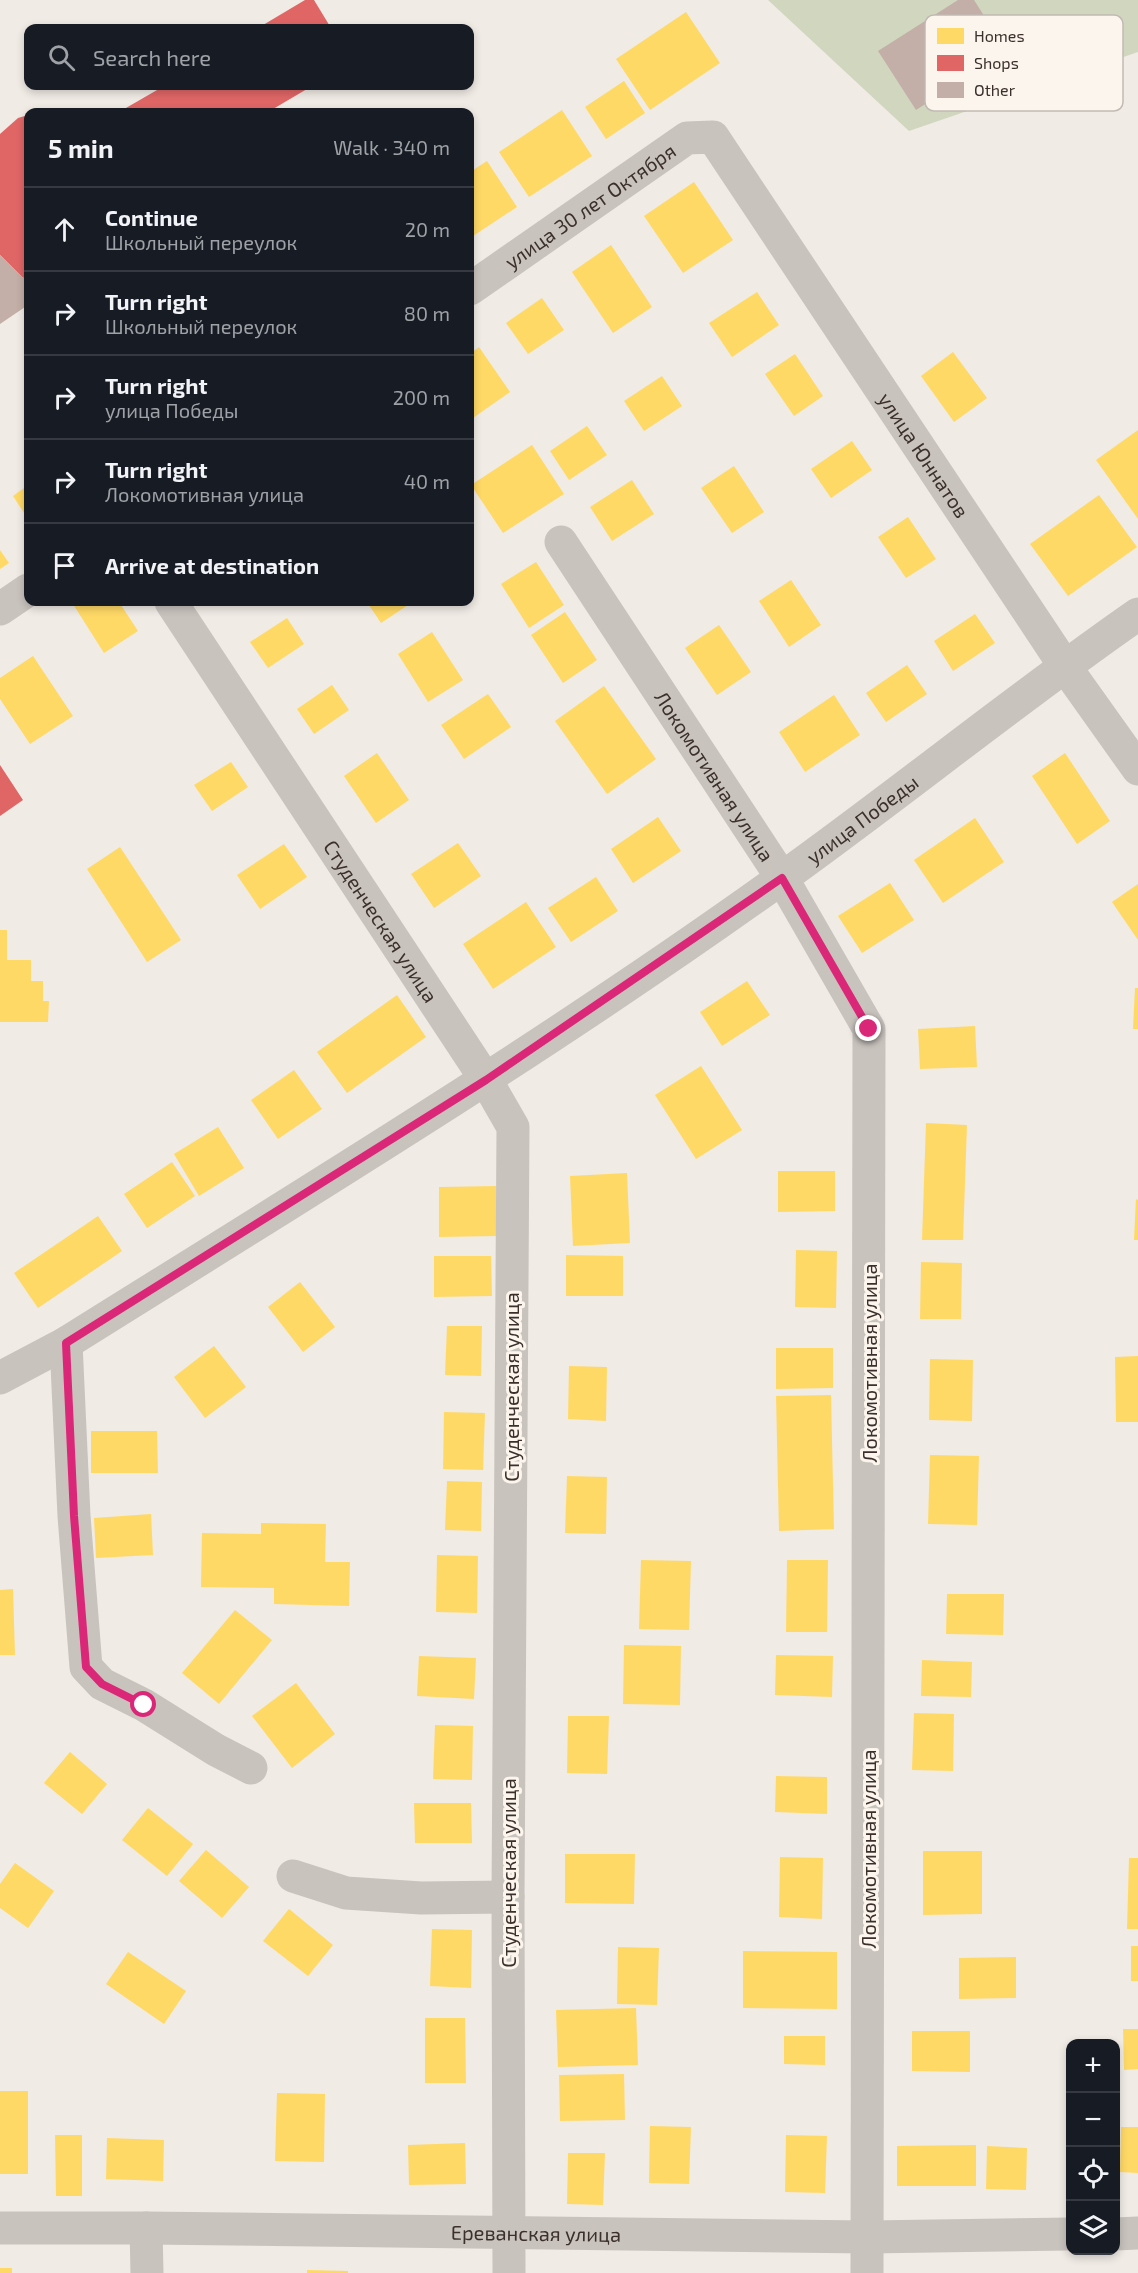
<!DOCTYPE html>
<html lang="en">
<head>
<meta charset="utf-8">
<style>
  body { margin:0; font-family:"Exo 2",sans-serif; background:#242831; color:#f1f3f6 }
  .controls { position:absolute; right:18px; bottom:18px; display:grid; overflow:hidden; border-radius:12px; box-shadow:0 3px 9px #0003 }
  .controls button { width:54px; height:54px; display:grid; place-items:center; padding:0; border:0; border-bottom:2px solid #363941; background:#171b24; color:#f1f3f6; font:30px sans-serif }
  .stop { position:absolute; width:18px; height:18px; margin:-14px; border:4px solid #db2777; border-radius:50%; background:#fff }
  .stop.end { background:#db2777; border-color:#fff; box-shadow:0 2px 6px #0008 }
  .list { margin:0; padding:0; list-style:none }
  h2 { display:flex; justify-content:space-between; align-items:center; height:78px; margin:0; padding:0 24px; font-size:26px }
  h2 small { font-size:20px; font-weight:400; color:#9ea1a6 }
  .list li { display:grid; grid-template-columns:39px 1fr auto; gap:18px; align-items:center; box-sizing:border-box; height:84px; padding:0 24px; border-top:2px solid #363941 }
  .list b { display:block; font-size:22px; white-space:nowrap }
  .list p { margin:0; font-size:20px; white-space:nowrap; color:#9ea1a6 }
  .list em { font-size:20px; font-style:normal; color:#9ea1a6 }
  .icon { flex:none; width:33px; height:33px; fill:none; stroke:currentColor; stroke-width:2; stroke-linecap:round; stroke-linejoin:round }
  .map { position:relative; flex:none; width:1138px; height:2273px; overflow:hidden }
  .search { position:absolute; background:#171b24; box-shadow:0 3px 9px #0003; left:24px; top:24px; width:450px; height:66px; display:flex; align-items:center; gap:15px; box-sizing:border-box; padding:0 21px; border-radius:12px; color:#9ea1a6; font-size:22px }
  .panel { position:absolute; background:#171b24; box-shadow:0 3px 9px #0003; left:24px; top:108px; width:450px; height:498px; border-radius:12px }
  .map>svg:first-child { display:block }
  .green { fill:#d1d6bf }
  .homes { fill:#ffd966 }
  .shops { fill:#e06666 }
  .building { fill:#c3afa7 }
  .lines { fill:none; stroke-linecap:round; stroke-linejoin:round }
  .minor { stroke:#c9c3be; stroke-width:33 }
  .tertiary { stroke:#c9c3be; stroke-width:33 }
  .route { stroke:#db2777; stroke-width:8 }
  .labels { text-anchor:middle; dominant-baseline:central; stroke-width:6; stroke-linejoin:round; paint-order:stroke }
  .street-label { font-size:20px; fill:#3b302b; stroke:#fbf5ee }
  .key { fill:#fbf5ee; stroke:#c1bab4; stroke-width:1.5 }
  .key-label { font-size:16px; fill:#3b302b }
</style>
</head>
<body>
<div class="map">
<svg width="1138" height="2273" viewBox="0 0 1138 2273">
  <rect width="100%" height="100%" fill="#f0ebe5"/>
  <!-- green -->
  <polygon class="green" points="768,0 1138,0 1138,52 909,131"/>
  <!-- homes -->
  <g class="homes">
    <polygon points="686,12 720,63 650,110 616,59"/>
    <polygon points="624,81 645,113 606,139 585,107"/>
    <polygon points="562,110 592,156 529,197 499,152"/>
    <polygon points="487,161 517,207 470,238 470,172"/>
    <polygon points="694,182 733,240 683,273 644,216"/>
    <polygon points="611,245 652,307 613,333 572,272"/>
    <polygon points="757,292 779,325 732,357 709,323"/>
    <polygon points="542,298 564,330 528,354 506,323"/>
    <polygon points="479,347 510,392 470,420 470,354"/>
    <polygon points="953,352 987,398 954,422 921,376"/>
    <polygon points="795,354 823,396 794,416 765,374"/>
    <polygon points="662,376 682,406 644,431 624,401"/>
    <polygon points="587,426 607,455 569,480 550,451"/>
    <polygon points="1138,430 1138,519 1096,460"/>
    <polygon points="852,441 872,470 831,498 811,469"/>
    <polygon points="532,445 564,494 503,533 471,485"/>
    <polygon points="734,466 764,512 732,533 701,488"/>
    <polygon points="632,480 654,514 612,541 590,507"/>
    <polygon points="28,485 28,519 13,496"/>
    <polygon points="1099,495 1137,547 1068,596 1030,544"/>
    <polygon points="908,517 936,559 906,578 878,537"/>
    <polygon points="0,550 9,563 0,569"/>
    <polygon points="536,562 564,605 529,628 501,584"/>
    <polygon points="791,580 821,625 789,647 759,601"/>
    <polygon points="78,602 119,602 138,631 104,653 73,604"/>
    <polygon points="367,602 410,602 411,603 381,623"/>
    <polygon points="565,612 597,660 563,683 531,635"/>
    <polygon points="975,614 995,643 953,671 934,641"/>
    <polygon points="287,618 304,644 268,668 250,642"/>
    <polygon points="719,625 751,672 717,695 685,648"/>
    <polygon points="432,632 463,680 428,702 398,654"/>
    <polygon points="33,656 73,716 30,744 0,699 0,678"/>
    <polygon points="907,665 927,694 886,722 866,693"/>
    <polygon points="332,685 349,710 314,734 297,709"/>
    <polygon points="604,686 656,759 607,794 555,721"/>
    <polygon points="488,694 511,727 464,759 441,725"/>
    <polygon points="834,695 860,735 805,772 779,732"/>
    <polygon points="377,753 409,800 376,823 344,776"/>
    <polygon points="1065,753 1110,821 1077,844 1032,776"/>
    <polygon points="231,762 248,787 212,811 194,785"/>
    <polygon points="658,817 681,851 633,883 611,849"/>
    <polygon points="975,818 1004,862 943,903 914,860"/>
    <polygon points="458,843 481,876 434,908 411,874"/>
    <polygon points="284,844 307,877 260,909 237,875"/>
    <polygon points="120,847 181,940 147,962 87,869"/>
    <polygon points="596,877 618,911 571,942 548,908"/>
    <polygon points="890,883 914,920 862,953 838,916"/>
    <polygon points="1138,884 1138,940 1112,902"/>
    <polygon points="526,902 556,947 493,989 463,944"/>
    <polygon points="0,930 7,930 7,960 31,960 31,981 43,981 43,1001 49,1001 48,1022 0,1022"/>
    <polygon points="747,981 770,1015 722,1046 700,1012"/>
    <polygon points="1135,988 1138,988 1138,1029 1133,1029"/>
    <polygon points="397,995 426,1037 347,1093 317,1052"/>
    <polygon points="975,1026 977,1067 920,1069 918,1029"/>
    <polygon points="701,1066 742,1130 696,1159 655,1095"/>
    <polygon points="294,1070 322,1109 278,1139 251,1100"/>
    <polygon points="926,1123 967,1125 963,1240 922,1240"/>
    <polygon points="218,1127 244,1168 199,1196 174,1154"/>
    <polygon points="172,1162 195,1196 147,1228 124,1194"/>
    <polygon points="778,1171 835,1171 835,1211 778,1212"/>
    <polygon points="627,1173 630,1243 573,1246 570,1176"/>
    <polygon points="496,1186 497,1236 439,1237 439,1187"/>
    <polygon points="1136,1199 1138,1200 1138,1240 1134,1240"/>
    <polygon points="98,1216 122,1251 38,1308 14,1273"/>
    <polygon points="796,1250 837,1251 836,1308 795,1307"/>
    <polygon points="566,1255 623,1256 623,1296 566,1296"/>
    <polygon points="434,1256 491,1256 492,1296 434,1297"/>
    <polygon points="921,1262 962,1263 961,1319 920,1319"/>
    <polygon points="300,1282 335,1327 303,1352 268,1307"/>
    <polygon points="447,1326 482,1326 481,1376 445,1375"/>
    <polygon points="214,1346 246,1387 205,1418 174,1377"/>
    <polygon points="776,1348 833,1348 833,1388 776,1389"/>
    <polygon points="1138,1356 1138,1422 1116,1422 1115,1357"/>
    <polygon points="930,1359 973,1360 972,1421 929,1420"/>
    <polygon points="569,1366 607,1367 606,1421 568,1419"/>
    <polygon points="831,1395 834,1529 779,1531 776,1396"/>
    <polygon points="444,1412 485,1413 483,1470 443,1469"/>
    <polygon points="91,1431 157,1431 158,1473 91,1473"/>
    <polygon points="930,1455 979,1456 977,1525 928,1524"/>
    <polygon points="567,1476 607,1477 606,1534 565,1533"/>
    <polygon points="447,1481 482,1482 481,1531 445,1530"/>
    <polygon points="151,1514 153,1555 96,1558 94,1518"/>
    <polygon points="261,1523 326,1524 325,1562 350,1562 349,1606 274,1604 274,1588 201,1587 202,1533 261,1534"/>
    <polygon points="437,1555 478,1556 477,1613 436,1612"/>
    <polygon points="641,1560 691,1561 689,1630 639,1629"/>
    <polygon points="787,1560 828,1560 827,1632 786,1632"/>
    <polygon points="13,1589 15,1655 0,1655 0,1590"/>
    <polygon points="947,1594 1004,1594 1003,1635 946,1634"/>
    <polygon points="235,1610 272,1640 219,1704 182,1673"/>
    <polygon points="624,1645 681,1646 680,1705 623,1704"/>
    <polygon points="776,1655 833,1656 832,1697 775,1695"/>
    <polygon points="419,1656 476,1658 474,1699 417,1696"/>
    <polygon points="922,1660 972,1662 971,1697 921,1696"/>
    <polygon points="296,1683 335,1734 292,1768 252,1716"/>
    <polygon points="914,1713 954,1714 953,1771 912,1770"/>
    <polygon points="568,1716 609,1716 607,1774 567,1773"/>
    <polygon points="435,1725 473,1726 472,1780 433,1779"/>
    <polygon points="70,1752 107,1784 82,1814 44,1783"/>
    <polygon points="776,1776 827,1777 827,1814 775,1812"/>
    <polygon points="414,1803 471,1803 472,1843 415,1843"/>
    <polygon points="148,1808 193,1844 167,1876 122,1840"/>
    <polygon points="206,1850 249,1887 222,1918 179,1881"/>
    <polygon points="923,1851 982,1851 982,1914 923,1915"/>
    <polygon points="565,1854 635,1854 634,1904 565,1903"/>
    <polygon points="780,1857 823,1858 822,1919 779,1917"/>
    <polygon points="1129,1858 1138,1858 1138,1929 1127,1929"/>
    <polygon points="15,1863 54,1891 28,1928 0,1908 0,1884"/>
    <polygon points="289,1909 333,1945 308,1976 263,1941"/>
    <polygon points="432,1929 472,1930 471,1988 430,1986"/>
    <rect x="1131" y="1946" width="7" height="35"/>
    <polygon points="618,1947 659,1948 657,2005 617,2004"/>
    <polygon points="743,1951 837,1952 837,2009 743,2008"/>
    <polygon points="128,1952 186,1991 164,2024 106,1984"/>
    <polygon points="1016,1957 1016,1998 959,1999 959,1958"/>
    <polygon points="636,2008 638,2065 558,2067 556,2010"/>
    <polygon points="425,2018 465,2018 466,2083 425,2083"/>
    <polygon points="1123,2029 1138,2029 1138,2069 1124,2070"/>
    <polygon points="912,2031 970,2031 970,2072 912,2071"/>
    <polygon points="784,2036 825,2036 825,2065 784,2064"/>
    <polygon points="624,2074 625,2120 560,2121 559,2075"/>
    <rect x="0" y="2091" width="28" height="83"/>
    <polygon points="277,2093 325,2094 324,2162 275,2161"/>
    <polygon points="650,2126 691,2127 689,2184 649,2183"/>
    <polygon points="1121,2127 1138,2127 1138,2173 1120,2172"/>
    <polygon points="55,2135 82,2135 82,2196 56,2196"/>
    <polygon points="786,2135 827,2136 825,2193 785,2192"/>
    <polygon points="107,2138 164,2140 163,2181 106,2179"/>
    <polygon points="465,2143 466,2184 409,2185 408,2145"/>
    <polygon points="976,2145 976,2186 897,2186 897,2146"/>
    <polygon points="987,2146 1027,2148 1026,2190 986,2189"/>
    <polygon points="568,2153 605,2153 603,2205 567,2204"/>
    <rect x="0" y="2268" width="12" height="5"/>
    <polygon points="307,2270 348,2271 348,2273 307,2273"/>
  </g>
  <!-- shops -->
  <g class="shops">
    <polygon points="305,0 314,0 331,28 258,28"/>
    <polygon points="164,86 312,86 268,112 119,112"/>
    <polygon points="28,115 28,280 22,277 0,255 0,134 18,118"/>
    <polygon points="0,765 23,800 0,816"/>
  </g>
  <!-- building -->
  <g class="building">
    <polygon points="958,0 974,0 1007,52 916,110 878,51"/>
    <polygon points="0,255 22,277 28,280 28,305 0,324"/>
  </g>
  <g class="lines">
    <!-- minor -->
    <g class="minor">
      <path id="s1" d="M470 289 687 138 713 137 1064 665 1138 769"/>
      <path id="s2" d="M561 542 782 878 869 1029 867 2273"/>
      <path id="s3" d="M171 602 486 1080 513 1127 508 1897 509 2273"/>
      <polyline points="0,609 28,590"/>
      <polyline points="66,1343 74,1516 86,1667 102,1684 144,1705 216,1750 251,1768"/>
      <path id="s4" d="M0 1378 66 1343C307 1192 551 1044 782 878 902 792 1017 698 1138 614"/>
      <polyline points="293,1876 346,1893 421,1898 508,1897"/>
      <polyline points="146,2228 147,2273"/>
    </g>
    <!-- tertiary -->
    <g class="tertiary">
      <path id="s5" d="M0 2228H146L868 2237 1070 2234"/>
      <polyline points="1116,2234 1138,2233"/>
    </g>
  </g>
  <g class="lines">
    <!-- route -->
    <polyline class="route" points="144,1705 102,1684 86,1667 74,1516 66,1343 486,1080 782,878 869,1029"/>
  </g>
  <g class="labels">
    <!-- street labels -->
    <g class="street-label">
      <text stroke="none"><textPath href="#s1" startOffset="146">улица 30 лет Октября</textPath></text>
      <text stroke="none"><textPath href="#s1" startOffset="672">улица Юннатов</textPath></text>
      <text stroke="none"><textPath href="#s2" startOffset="280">Локомотивная улица</textPath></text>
      <text stroke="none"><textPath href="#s4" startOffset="1028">улица Победы</textPath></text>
      <text stroke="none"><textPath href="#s3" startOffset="382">Студенческая улица</textPath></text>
      <text transform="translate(869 1363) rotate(-90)">Локомотивная улица</text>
      <text transform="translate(511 1387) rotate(-90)">Студенческая улица</text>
      <text transform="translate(868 1849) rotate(-90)">Локомотивная улица</text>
      <text transform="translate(508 1873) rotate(-90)">Студенческая улица</text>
      <text stroke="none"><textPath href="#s5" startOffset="536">Ереванская улица</textPath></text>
    </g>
  </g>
  <!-- legend -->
  <rect x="925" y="15" width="198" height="96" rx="9" class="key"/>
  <rect x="937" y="28" width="27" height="16" fill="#ffd966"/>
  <rect x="937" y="55" width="27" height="16" fill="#e06666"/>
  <rect x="937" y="82" width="27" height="16" fill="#c3afa7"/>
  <g class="key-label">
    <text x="974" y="42">Homes</text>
    <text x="974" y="69">Shops</text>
    <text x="974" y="96">Other</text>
  </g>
</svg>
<div class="controls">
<button>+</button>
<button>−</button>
<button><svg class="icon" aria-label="locate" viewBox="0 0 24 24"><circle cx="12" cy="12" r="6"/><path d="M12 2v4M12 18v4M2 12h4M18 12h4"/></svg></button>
<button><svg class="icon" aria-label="layers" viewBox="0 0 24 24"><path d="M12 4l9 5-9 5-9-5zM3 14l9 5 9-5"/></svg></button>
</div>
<div class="stop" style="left:144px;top:1705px"></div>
<div class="stop end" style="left:869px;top:1029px"></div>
<div class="search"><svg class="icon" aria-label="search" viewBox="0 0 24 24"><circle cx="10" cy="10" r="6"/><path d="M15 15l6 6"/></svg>Search here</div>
<section class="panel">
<h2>5 min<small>Walk · 340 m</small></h2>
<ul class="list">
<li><svg class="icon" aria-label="ahead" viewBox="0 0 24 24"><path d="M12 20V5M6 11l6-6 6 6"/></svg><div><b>Continue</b><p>Школьный переулок</p></div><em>20 m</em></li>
<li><svg class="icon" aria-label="right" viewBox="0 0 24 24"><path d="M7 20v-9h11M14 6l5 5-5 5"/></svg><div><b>Turn right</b><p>Школьный переулок</p></div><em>80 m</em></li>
<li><svg class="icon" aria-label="right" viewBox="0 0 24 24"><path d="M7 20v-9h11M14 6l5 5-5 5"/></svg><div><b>Turn right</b><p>улица Победы</p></div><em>200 m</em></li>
<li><svg class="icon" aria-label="right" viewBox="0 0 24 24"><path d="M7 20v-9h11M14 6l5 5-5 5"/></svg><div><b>Turn right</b><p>Локомотивная улица</p></div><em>40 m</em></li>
<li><svg class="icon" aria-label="arrive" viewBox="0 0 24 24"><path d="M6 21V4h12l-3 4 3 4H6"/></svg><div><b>Arrive at destination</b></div></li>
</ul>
</section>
</div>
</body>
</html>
